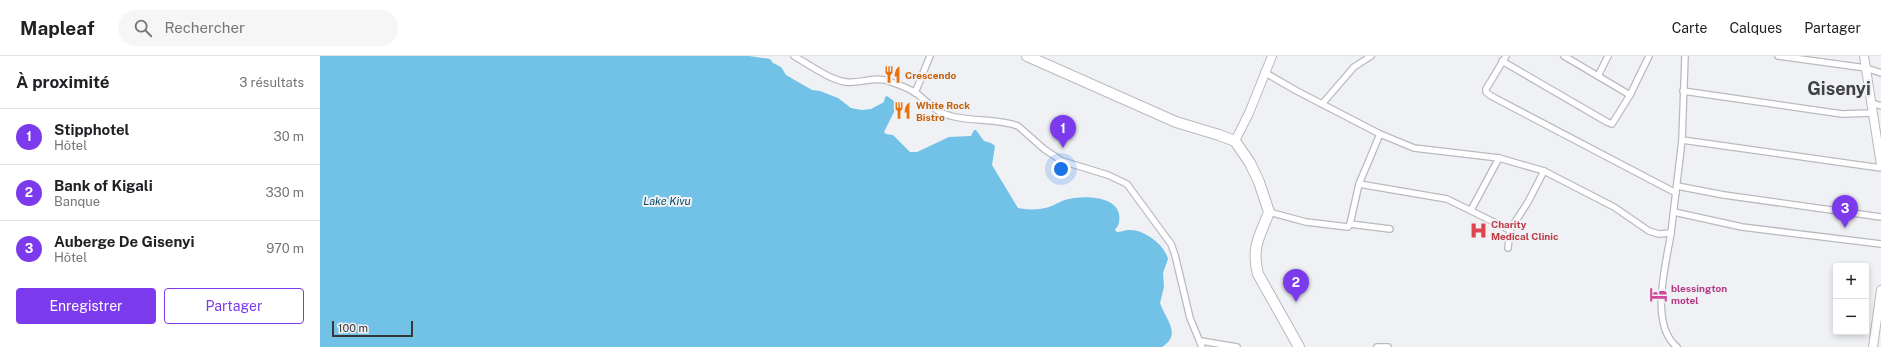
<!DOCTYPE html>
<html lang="fr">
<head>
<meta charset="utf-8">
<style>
  body { margin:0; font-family:"Public Sans",sans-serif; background:#f6f6f6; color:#202124 }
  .controls { position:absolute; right:12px; bottom:12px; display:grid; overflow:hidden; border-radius:4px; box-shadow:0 2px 6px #0003 }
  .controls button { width:36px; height:36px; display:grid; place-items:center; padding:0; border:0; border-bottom:1px solid #e0e0e0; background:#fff; color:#202124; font:20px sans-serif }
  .scale { position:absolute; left:12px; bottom:10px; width:81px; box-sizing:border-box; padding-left:4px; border:2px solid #373739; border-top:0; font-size:11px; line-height:14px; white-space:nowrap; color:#373739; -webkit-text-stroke:3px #f0f1f5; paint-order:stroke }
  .you { position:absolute; left:741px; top:113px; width:14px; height:14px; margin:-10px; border:3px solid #fff; border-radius:50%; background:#1a73e8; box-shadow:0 0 0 6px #1a73e833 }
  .badge { display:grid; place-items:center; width:26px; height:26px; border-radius:50%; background:#7c3aed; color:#fff; font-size:13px; font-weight:700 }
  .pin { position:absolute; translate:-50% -33px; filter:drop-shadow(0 1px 2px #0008) }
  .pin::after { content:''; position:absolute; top:21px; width:14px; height:12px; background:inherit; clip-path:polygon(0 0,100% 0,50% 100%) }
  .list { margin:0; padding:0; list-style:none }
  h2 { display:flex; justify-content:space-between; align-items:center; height:52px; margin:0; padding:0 16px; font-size:17px }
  h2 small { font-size:13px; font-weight:400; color:#757577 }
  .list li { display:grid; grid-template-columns:26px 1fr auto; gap:12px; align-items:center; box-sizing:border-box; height:56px; padding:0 16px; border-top:1px solid #e0e0e0 }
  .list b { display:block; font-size:15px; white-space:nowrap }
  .list p { margin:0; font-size:13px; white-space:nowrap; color:#757577 }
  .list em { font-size:13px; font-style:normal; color:#757577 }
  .actions { display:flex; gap:8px; padding:12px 16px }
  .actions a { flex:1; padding:9px 0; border:1px solid #7c3aed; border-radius:4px; text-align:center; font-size:14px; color:#7c3aed }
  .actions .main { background:#7c3aed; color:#fff }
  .icon { flex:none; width:22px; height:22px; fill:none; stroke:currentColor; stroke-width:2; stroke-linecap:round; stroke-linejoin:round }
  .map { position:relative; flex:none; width:1561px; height:291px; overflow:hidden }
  header { display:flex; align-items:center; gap:24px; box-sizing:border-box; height:56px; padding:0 20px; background:#fff; border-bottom:1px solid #e0e0e0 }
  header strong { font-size:19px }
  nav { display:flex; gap:22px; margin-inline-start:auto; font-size:14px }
  .search { width:280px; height:36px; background:#f6f6f6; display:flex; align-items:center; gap:10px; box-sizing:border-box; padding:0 14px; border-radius:22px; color:#757577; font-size:15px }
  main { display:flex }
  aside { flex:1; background:#fff }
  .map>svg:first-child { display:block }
  .water { fill:#72c1e6 }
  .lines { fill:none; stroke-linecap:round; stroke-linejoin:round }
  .street-casing { stroke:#b9babf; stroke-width:8 }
  .secondary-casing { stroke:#b9babf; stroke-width:10 }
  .highway-casing { stroke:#b9babf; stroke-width:12 }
  .street { stroke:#fff; stroke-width:5.5 }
  .secondary { stroke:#fff; stroke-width:8 }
  .highway { stroke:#fff; stroke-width:10 }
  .labels { text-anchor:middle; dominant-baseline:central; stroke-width:4; stroke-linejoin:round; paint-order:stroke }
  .food-label { font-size:10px; font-weight:bold; fill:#c56008; stroke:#f0f1f5; text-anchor:start }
  .health-label { font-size:10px; font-weight:bold; fill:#be3a42; stroke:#f0f1f5; text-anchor:start }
  .hotel-label { font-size:10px; font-weight:bold; fill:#b23c85; stroke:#f0f1f5; text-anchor:start }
  .water-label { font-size:11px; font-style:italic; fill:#064b65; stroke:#f0f1f5 }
  .town-label { font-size:18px; font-weight:bold; fill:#414246; stroke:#f0f1f5 }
</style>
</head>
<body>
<header>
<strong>Mapleaf</strong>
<div class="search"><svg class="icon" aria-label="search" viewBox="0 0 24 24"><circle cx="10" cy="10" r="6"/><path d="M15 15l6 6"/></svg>Rechercher</div>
<nav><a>Carte</a><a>Calques</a><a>Partager</a></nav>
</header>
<main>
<aside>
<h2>À proximité<small>3 résultats</small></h2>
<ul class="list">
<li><span class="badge">1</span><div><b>Stipphotel</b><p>Hôtel</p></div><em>30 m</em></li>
<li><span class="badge">2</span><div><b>Bank of Kigali</b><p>Banque</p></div><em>330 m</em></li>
<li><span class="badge">3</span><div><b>Auberge De Gisenyi</b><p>Hôtel</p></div><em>970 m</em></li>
</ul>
<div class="actions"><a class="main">Enregistrer</a><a>Partager</a></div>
</aside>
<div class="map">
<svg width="1561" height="291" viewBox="0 0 1561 291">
  <rect width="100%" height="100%" fill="#f0f1f5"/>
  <!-- water -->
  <path class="water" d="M0 0H429L450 3 453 7 461 11 466 19 492 34 500 35 518 42 531 52 542 54 551 53 564 46 565 41 567 40 578 48 564 76 566 78 573 79 590 96H597L629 81 651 80 654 74H656L664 85 671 87 675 90 672 109 698 152C706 154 721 154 729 151 736 149 741 144 749 143 765 139 804 140 799 166 799 169 796 172 795 174L797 176C801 176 805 174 809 174 824 173 845 189 848 203L843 217 844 231 840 247C846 264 862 278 842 291H0Z"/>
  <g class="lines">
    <defs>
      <g id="street">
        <path d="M474 0C488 8 510 24 526 26 540 28 554 20 568 25 577 28 588 32 596 37 608 46 616 57 631 60 653 66 676 62 698 70L724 93 742 105 788 119 807 128 851 188 855 199 870 262 882 291"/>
        <polyline points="1186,0 1166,33 1166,36 1171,40 1356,137"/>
        <polyline points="1244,0 1310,39"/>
        <polyline points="1458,0 1546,12 1561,17"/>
        <polyline points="1182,5 1287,66 1292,68 1310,39 1329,0"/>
        <polyline points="944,16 975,34 1060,78 1094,92 1179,102 1224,115 1294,151 1329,175 1339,178 1351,177 1362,84 1365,0"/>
        <polyline points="1278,20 1288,0"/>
        <polyline points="1363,35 1522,58 1553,57"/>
        <polyline points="595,37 610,0"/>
        <polyline points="1552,47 1561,50"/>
        <polyline points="1002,48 1034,11 1051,0"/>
        <polyline points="1362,84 1561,112"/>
        <polyline points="1039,128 1127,143 1190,174"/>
        <polyline points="1357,130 1404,139 1561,161"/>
        <polyline points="1151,154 1179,102"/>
        <polyline points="949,156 986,166 1028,171 1030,168 1070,173"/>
        <polyline points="1354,156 1422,171 1561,188"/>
        <polyline points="1030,168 1039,128 1060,78"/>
        <path d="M1351 177C1346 209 1329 268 1357 291"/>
        <polyline points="1188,192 1190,174 1208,146 1224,115"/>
        <polyline points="881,285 917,291"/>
        <polyline points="1057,291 1068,291"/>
      </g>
      <g id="secondary">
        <polyline points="1544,0 1561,109"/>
        <polyline points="915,85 929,57 952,0"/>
        <polyline points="1553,291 1561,234"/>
      </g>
      <path id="highway" d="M707 0 856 66 899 79 915 85 930 107 939 126 949 156C940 180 931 191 938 218L979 291"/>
    </defs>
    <!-- street casing -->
    <use href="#street" class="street-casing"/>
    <!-- secondary casing -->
    <use href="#secondary" class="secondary-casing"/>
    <!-- highway casing -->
    <use href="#highway" class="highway-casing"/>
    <!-- street -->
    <use href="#street" class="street"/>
    <!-- secondary -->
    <use href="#secondary" class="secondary"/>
    <!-- highway -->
    <use href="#highway" class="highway"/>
  </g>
  <!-- icons -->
  <defs>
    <symbol id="restaurant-bare" viewBox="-9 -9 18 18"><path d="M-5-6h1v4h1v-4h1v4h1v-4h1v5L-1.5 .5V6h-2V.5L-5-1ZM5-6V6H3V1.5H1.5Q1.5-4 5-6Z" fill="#e8710a" stroke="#f0f1f5" stroke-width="2.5" paint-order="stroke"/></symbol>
    <symbol id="hospital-bare" viewBox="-9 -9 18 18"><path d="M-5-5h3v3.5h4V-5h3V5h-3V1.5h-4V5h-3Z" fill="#e0444e" stroke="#f0f1f5" stroke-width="2.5" paint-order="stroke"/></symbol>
    <symbol id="hotel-bare" viewBox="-9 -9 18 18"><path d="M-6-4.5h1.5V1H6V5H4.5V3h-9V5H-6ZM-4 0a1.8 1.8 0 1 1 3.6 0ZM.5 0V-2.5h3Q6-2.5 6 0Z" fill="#d1479c" stroke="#f0f1f5" stroke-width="2.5" paint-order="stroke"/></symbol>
  </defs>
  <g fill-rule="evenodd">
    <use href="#restaurant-bare" x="560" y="6" width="25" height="25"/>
    <use href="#restaurant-bare" x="570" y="42" width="25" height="25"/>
    <use href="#hospital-bare" x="1146" y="162" width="25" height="25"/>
    <use href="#hotel-bare" x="1326" y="226" width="25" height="25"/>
  </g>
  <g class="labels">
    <!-- food labels -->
    <g class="food-label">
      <text x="585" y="19">Crescendo</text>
      <text x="596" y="49">White Rock<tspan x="596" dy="12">Bistro</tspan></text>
    </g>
    <!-- health labels -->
    <g class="health-label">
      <text x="1171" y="168">Charity<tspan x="1171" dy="12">Medical Clinic</tspan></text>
    </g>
    <!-- hotel labels -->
    <g class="hotel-label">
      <text x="1351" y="232">blessington<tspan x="1351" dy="12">motel</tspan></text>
    </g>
    <!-- water labels -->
    <g class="water-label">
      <text x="347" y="145">Lake Kivu</text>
    </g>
    <!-- town labels -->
    <g class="town-label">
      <text x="1519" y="32">Gisenyi</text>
    </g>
  </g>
</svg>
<div class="controls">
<button>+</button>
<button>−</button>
</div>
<div class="scale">100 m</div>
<div class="you"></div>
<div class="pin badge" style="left:743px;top:92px">1</div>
<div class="pin badge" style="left:976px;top:246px">2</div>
<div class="pin badge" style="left:1525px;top:172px">3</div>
</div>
</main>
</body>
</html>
